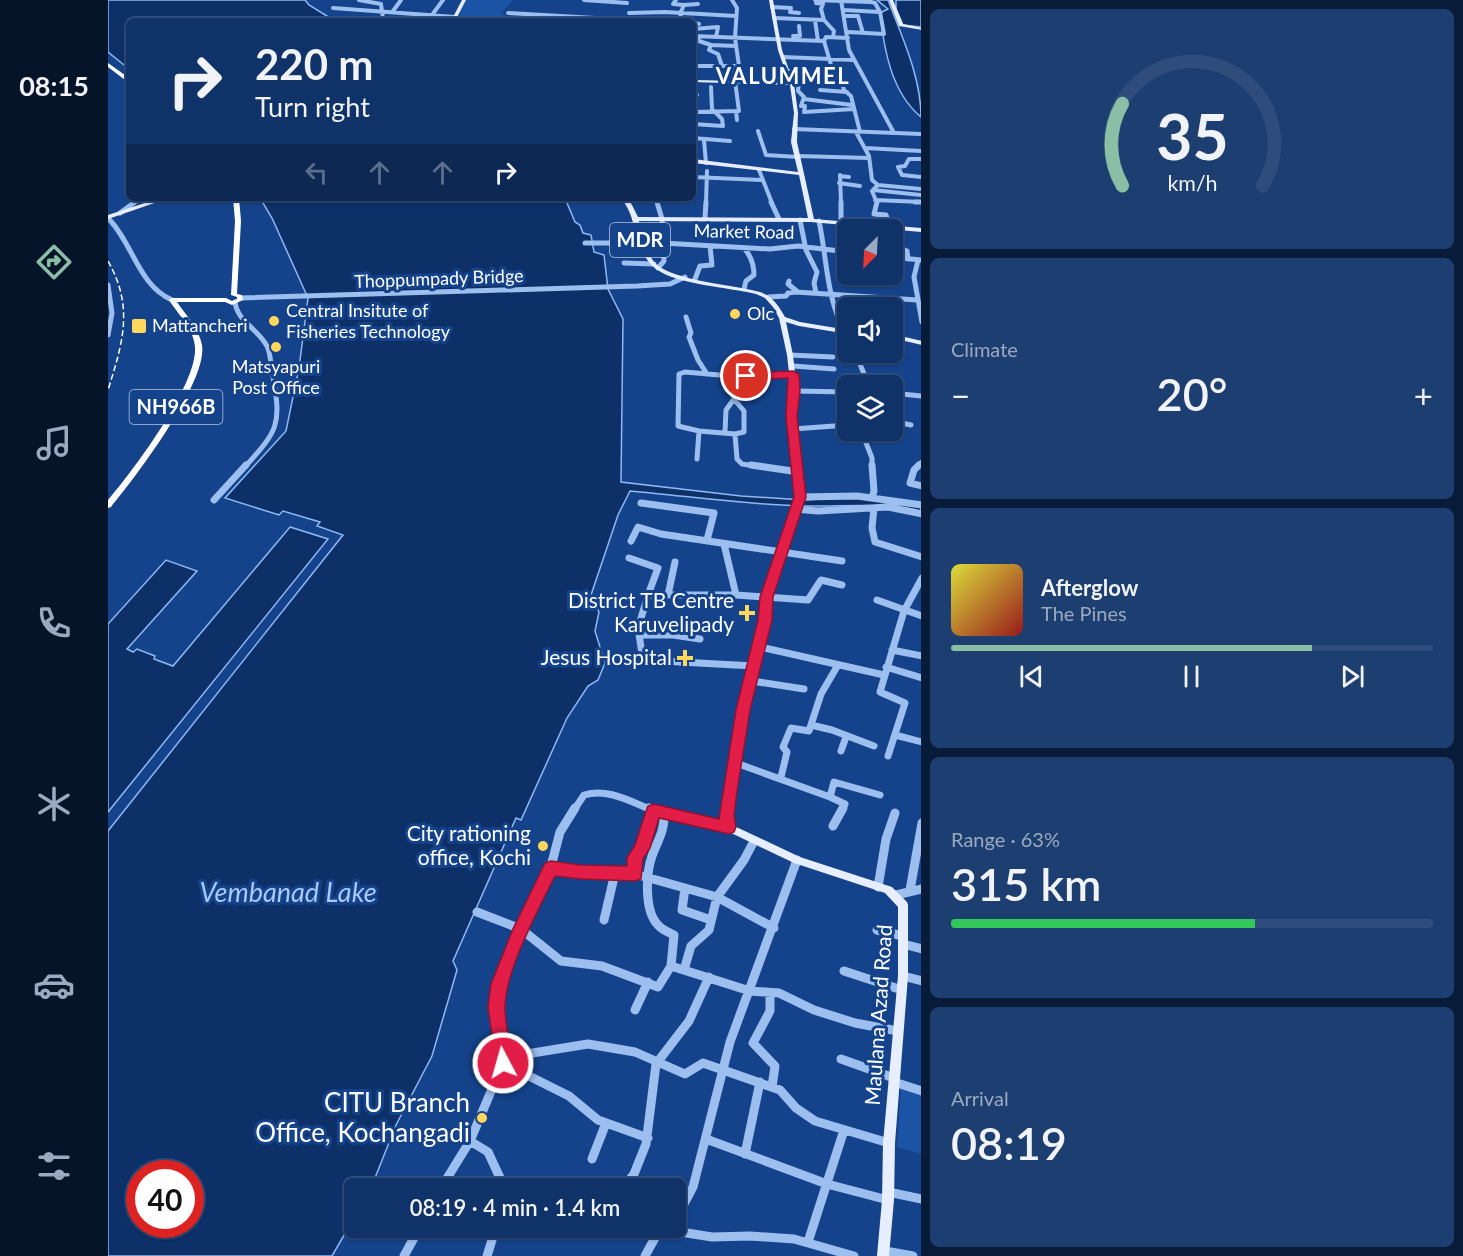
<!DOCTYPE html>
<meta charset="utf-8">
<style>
:root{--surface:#0f3268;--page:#1d3e71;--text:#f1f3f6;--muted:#9baac0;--line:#2f4d7c;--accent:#8abfa5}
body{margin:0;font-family:Lato,sans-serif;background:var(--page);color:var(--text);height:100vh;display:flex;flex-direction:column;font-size:22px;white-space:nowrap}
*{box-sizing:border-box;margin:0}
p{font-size:20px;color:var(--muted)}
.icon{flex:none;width:33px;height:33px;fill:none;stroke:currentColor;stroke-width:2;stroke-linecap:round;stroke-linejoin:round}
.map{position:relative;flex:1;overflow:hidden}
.side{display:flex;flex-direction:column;gap:9px;padding:9px;background:#081c39;width:542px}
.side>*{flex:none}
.hud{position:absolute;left:18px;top:18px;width:570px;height:183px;border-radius:9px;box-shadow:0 2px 4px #0004,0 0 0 2px var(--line);background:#0f3268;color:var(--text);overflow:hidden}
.needle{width:39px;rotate:204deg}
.buttons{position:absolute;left:729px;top:219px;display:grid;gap:12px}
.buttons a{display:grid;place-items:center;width:66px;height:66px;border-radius:9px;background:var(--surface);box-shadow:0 2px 4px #0004,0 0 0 2px var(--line);font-size:30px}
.speed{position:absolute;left:18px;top:1160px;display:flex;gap:12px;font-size:30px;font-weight:700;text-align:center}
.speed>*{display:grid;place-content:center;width:78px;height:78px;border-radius:50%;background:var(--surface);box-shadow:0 2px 4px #0004,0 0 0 2px var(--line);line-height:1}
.speed .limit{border:9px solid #d22;background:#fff;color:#111}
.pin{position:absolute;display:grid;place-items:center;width:51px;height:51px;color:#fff;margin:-26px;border:3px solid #fff;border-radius:50%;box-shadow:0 2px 6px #0007}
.me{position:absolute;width:66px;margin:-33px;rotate:354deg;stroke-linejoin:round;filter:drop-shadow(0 0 4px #0008)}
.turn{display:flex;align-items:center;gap:21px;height:126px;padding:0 30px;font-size:27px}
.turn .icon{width:78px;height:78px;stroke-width:2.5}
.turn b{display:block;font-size:42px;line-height:51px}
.lanes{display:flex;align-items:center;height:57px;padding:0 30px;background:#0003;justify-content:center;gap:30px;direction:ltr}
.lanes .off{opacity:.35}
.big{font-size:45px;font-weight:600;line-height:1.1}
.side .card{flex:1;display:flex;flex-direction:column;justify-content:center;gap:9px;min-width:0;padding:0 21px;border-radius:9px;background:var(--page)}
.side .dial{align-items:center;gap:0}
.dial svg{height:156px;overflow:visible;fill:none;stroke:var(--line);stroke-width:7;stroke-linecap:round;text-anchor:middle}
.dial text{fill:var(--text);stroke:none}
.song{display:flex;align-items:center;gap:18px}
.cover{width:72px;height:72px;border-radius:9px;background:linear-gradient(135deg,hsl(60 70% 55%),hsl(0 70% 35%))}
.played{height:6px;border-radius:3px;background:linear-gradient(90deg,var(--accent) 75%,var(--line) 75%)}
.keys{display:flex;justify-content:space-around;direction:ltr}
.heat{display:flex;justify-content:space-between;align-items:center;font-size:33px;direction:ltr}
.charge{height:9px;border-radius:4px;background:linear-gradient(90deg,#34c759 63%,var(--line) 0)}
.trip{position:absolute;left:236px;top:1178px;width:342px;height:60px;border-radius:9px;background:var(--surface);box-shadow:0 2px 4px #0004,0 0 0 2px var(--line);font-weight:600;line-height:60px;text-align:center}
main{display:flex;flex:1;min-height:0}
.dock{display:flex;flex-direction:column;width:108px;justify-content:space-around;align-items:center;background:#06142a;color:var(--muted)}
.dock .icon{width:42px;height:42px}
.dock .selected{color:var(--accent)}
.dock b{font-size:27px;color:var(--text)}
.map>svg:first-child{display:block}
.green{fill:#1c54a5}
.water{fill:#0d3068;stroke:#8fb9f3;stroke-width:1.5;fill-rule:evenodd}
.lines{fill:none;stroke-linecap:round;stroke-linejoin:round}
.minor-far3{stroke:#9dbff0;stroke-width:4}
.minor-far2{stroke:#9dbff0;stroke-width:5}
.minor-far1{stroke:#9dbff0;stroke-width:7}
.minor{stroke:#9dbff0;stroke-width:9}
.major{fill:#e6eeff;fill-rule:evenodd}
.highway{fill:#fff;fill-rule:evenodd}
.rail{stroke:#fff;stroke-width:1.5;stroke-dasharray:6 3;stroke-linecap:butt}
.route{fill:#e11d48;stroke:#92132f;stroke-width:1.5}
.poi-dot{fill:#ffd75c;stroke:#14438b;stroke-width:2}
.labels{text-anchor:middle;stroke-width:6;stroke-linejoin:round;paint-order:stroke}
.far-street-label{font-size:18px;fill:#fff;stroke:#14438b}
.far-poi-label{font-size:18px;fill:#fff;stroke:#14438b;text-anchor:start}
.shield{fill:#14438b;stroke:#b8c7dc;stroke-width:1.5}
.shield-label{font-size:20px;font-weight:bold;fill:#fff}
.poi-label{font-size:21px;fill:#fff;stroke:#14438b;text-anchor:end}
.street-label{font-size:21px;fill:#fff;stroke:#14438b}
.far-district-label{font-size:22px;font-weight:bold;letter-spacing:1.5px;fill:#fff;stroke:#14438b}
.near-poi-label{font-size:26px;fill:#fff;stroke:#14438b;text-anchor:end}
.near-water-label{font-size:27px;font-style:italic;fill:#a9c9f7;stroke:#14438b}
</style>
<main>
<nav class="dock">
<b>08:15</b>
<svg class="icon selected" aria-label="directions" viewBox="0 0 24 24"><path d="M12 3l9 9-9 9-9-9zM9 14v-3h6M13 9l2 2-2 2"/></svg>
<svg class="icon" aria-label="music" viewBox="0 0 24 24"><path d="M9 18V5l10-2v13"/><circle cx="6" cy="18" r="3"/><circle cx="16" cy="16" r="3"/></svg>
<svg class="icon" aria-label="phone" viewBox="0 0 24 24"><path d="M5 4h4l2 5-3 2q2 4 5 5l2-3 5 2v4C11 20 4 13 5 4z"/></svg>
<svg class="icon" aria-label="climate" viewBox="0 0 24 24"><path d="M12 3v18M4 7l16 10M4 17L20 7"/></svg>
<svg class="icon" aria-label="car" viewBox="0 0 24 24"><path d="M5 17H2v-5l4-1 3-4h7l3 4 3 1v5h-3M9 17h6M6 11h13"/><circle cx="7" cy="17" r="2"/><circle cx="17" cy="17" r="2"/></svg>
<svg class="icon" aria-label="filters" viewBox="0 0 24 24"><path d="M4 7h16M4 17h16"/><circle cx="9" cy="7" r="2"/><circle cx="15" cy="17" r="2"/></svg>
</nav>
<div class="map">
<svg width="814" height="1256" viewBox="0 0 814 1256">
<rect width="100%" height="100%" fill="#14438b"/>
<!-- green -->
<path class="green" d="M357 0H405L393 13 400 17 397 21H345Z
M793 1089 813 1095V1154L789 1147Z"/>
<!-- water -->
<path class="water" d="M0 0H197L201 5 227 21H21V69L0 52Z
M769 0H780C794 37 813 77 813 117 783 92 776 49 772 13L780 9Z
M788 0H813V27L795 25 788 9Z
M152 198H453L459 203 467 222 472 225 475 233 483 235 486 252 496 255 500 289 515 319 513 482 633 496 696 500 749 497 813 506V511C772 502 733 507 691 506 634 504 578 496 522 491L510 515 483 595 491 612 487 631 497 663 490 680 480 686 459 718 413 820 408 818 345 961 349 970 324 1056 288 1125 263 1188H246V1218L224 1256H0V831L235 535 209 526 212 522 175 511 171 515 117 498 178 431 191 368 200 298 164 218ZM32 1173H82V1224H32Z
M182 527 220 539 0 812V624L58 560 89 571 19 649 25 652 29 649 47 656 46 659 65 666Z"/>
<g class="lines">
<!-- minor-far3 -->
<path class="minor-far3" d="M251 0 273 4 275 19 252 21
M476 0 519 3
M568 0 565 4 576 5 572 14 575 21
M707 0 763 2 767 3 772 12 735 10
M733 0 741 50 786 133
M576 5 590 4
M664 7 683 8 682 12 691 13
M225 8 347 17
M285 11 293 0
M400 13 522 20
M521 13 557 12 628 16
M324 15 335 0
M736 16H750L755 33
M666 18 716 20 713 9 715 4 708 3
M707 20 710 41
M716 20 726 31 725 37
M585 23 591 24
M585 29 610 27 608 37
M740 32 776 34 772 12
M585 36 716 41 723 65 730 68 736 90 743 96 752 132
M685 36H692L691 26
M590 37 591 41 603 45 601 50 610 54 614 66
M716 41 718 37 740 38
M603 45 628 46
M675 57 746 60
M585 66H625
M680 71 692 72 690 91 696 97 693 106
M712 90 739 92
M585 94 589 95
M696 99 744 105
M695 106H697L696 112 746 109
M628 111 629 120
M585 112 631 111 625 66H631L627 38 629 8 624 0
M585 124 615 126 614 119 604 109 603 87
M686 129 814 134
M650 131 658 155 690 157
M748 132 761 156 764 180 770 185 764 191 769 203
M585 138 622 141
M596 140 598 163
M757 148 814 151
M690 156 761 158
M814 159H801L797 166 790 167 794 175 814 177
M651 170 664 203
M732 175 733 203
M732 176 741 177
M585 177 654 180
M731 183 752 186
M770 185 814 189
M765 190 814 195
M548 198 549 203
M767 200 814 202
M25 203 32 198
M598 203 599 171"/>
<!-- minor-far2 -->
<path class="minor-far2" d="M549 202 554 219 556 261 550 268
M663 202 671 219
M733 202V223
M769 202 766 214 778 215 783 230
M807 202H814
M12 213 27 202
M0 218C25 243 30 285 64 300
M597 218 598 202
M692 220 698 250 709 272 706 283 708 293
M711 221C719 258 718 298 737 332
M784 234 788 251 784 253
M477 243H554L662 249 690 246 740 252
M787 246 799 251 800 259
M636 248C643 256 646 264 646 275L638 281 636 289
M784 257 814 260
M810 260 806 277 814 322
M516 263 546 264
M587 279 592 266 604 265 602 246
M681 281 680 284 690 292
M0 285 4 313 0 335
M660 297 678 296 680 293 688 292 809 300
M133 298 529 286 562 284 577 277
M127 302C129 321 150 329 159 346 163 354 163 368 165 377 174 426 169 431 137 467
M578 317 583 333 581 337 590 360 599 374
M747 352 761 386
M682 355 725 357
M685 366 726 369
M686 391 740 392
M784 393 814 396
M626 399 636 411V432L627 434
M784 421 803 425
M685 429 740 425
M753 430 764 458V467
M617 432 618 410 626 399 623 376
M589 459 591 431
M654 467 634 464 629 459 627 434 591 431 570 426 571 374 577 372 623 376 685 374
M809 467 814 462"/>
<!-- minor-far1 -->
<path class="minor-far1" d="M643 465 691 472
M764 465 766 491 764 498
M811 465 806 470 802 483 814 486
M692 497 749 496 814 505
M106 500 138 465
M533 503 606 513 599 540
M766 508 764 528 767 542 814 557
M687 509 710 511 780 507 814 514
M523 541 530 527 553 534 734 561
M616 544 628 595
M521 558 550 568 540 595
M560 595 567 562
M769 600 814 616
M531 635H565L592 639
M652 647 776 675
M784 650 814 656
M646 666 535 660 530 628 540 595H628L700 600 713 580 734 585
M778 667 814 678
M644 681 696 689
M703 725 724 730 766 746
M787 735 814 742
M733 751 738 737
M780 756 797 703 772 692 796 611 814 578
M628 763 722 797 726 782 772 795
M673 777 679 752 675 747 683 728 701 731 713 694 730 665
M722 797 737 804 734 810
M466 810 476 795C500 788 521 801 544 810"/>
<!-- minor -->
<path class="minor" d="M540 808 620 827
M556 815C557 830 549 842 544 856 538 873 536 911 550 925 554 930 560 932 566 935L563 966 642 991 671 993 706 1010 747 1023 790 1031
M725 826 735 808
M443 868 473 872 527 874 609 897 666 928
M527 874V858L534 848 546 811
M770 887 778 839 787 813
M577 888 574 910 603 920
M802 890 814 823
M788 895 814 889
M369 912 413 929 453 961 494 966 550 987 563 966
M496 920 507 873
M769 930 795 936
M795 944 814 949
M576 970 583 946 601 930 609 897 636 860 646 841
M736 971 794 990
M795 976 814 981
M662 993V1011L645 1043 667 1066 664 1087
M527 1010 540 982
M394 1058 480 1044 527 1052 577 1074 595 1063 672 1090 688 1108 707 1121 781 1143
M733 1059 786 1078
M395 1063 461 1096 490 1120 540 1138
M786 1082 814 1091
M598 1139 719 1184 780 1200
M362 1141 380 1152 393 1180 394 1188
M637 1154 652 1082
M484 1159 498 1123
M333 1188 362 1141 395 1063 388 1007 392 984 413 929 441 874 452 832 467 808
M515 1188 526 1174 538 1144 548 1064 581 1021 601 977
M780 1192 814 1199
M567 1221 585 1187 622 1042 689 860
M558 1227 560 1230 604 1237 642 1236 686 1239 746 1256
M700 1242 736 1130
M777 1251 805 1256
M296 1256 312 1227
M379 1256 388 1227
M537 1256 548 1236 562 1227"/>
<!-- major -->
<path class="major" d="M354 0H358L347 21H343Z
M661 0H665L674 50 686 84 690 113 689 142 706 219 814 228V232L703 222 531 221C534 236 537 252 548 264 566 281 627 285 652 292 665 297 670 305 677 317L692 322 740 330V334L691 326 678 322 685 355 689 391 686 416 696 497 662 597 661 620 639 710 623 816 624 825 692 857 784 887 799 902 800 905V976L787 1143 786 1200 781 1256H769L774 1200 775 1143 790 976V907L777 893 686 863 617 830 613 816 631 710 653 620 654 597 688 497 680 416 683 391 679 355 671 318 665 307 657 298 648 294C620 287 570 285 548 269 541 264 537 257 534 250 524 231 528 217 513 198H519L524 205 530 217 700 218 691 175 585 163V159L690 172 683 142 686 113 682 85 585 82V80L681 82 670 50Z
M781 0H785L795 24 814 28V30L791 26Z
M52 198H61L0 219V215Z
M784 334 814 341V345L784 338Z"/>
<!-- highway -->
<path class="highway" d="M0 63 21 78V83L0 67Z
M125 198H131L133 221 129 294 134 295 135 300 124 305 117 302H69C78 315 91 329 94 345 100 382 27 478 3 507L0 508V500C25 471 89 385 87 348 87 331 70 314 61 300L64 298H118L124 301 129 299V297L123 295 127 221Z"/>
<!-- rail -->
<path class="rail" d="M0 261C26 307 15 342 0 390"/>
</g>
<!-- route -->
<path class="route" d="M685 371 691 374 692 391 689 416 698 497 665 597 664 620 642 710 629 791 626 816 628 827 626 832 621 834 551 818 542 848 535 859 533 879 527 881 473 879 447 876C430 911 398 968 397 1007 397 1025 402 1045 405 1063L402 1069 395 1072 389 1069 380 1007 383 984 405 929 437 863 443 861 473 865 519 866V858L527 845 538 811 540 806 546 804 611 819 628 710 650 620 652 597 686 497 678 416 680 378 638 380 633 376 638 373Z"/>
<!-- markers -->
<g class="poi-dot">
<circle cx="627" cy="314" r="6"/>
<circle cx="166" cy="321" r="6"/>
<rect x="23" y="318" width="16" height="16" rx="3"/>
<circle cx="168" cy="347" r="6"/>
<path d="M636 604h6v6h6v6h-6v6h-6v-6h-6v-6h6z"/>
<path d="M574 649h6v6h6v6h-6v6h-6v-6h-6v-6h6z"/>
<circle cx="435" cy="846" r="6"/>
<circle cx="374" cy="1118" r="6"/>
</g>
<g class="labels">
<!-- far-street labels -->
<g class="far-street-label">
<text transform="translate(636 232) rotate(1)" y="6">Market Road</text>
<text transform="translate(331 279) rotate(-2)" y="6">Thoppumpady Bridge</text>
</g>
<!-- far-poi labels -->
<g class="far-poi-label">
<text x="178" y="317">Central Insitute of<tspan x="178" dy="21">Fisheries Technology</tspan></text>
<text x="639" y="320">Olc</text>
<text x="44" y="332">Mattancheri</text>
<text x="168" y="373" text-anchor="middle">Matsyapuri<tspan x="168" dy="21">Post Office</tspan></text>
</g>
<!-- shield labels -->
<g class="shield">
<rect x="502" y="223" width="60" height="34" rx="4.5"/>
<rect x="21.5" y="390" width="93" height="34" rx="4.5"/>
</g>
<g class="shield-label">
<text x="532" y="247">MDR</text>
<text x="68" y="414">NH966B</text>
</g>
<!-- poi labels -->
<g class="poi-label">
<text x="626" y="608">District TB Centre<tspan x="626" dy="24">Karuvelipady</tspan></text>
<text x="564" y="665">Jesus Hospital</text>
<text x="423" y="841">City rationing<tspan x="423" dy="24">office, Kochi</tspan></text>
</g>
<!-- street labels -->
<g class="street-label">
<text transform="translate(771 1015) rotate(-86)" y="7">Maulana Azad Road</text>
</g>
<!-- far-district labels -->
<g class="far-district-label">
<text x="675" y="84">VALUMMEL</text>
</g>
<!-- near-poi labels -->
<g class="near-poi-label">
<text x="362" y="1112">CITU Branch<tspan x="362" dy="30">Office, Kochangadi</tspan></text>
</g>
<!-- near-water labels -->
<g class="near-water-label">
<text x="180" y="902">Vembanad Lake</text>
</g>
</g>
</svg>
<div class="buttons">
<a><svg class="needle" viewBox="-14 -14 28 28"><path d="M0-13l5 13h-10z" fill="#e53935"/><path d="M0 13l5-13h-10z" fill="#9baac0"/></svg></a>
<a><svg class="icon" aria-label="sound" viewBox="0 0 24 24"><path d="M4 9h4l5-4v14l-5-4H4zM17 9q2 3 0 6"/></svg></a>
<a><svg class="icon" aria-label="layers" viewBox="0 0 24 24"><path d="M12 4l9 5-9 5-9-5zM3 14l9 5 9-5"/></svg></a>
</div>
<div class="speed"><div class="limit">40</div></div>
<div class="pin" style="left:638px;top:376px;background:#d93025"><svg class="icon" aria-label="arrive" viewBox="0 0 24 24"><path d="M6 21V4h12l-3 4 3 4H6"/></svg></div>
<svg class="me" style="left:395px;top:1063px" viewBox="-20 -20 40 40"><circle r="17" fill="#e11d48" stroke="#fff" stroke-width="3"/><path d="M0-11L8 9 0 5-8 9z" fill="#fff"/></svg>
<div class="trip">08:19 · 4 min · 1.4 km</div>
<div class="hud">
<div class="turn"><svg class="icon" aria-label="right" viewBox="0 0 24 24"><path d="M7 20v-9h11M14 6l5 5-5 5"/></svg><div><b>220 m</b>Turn right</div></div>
<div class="lanes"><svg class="icon off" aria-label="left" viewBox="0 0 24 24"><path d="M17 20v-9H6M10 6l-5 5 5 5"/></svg><svg class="icon off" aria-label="ahead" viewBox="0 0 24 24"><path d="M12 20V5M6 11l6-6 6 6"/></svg><svg class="icon off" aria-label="ahead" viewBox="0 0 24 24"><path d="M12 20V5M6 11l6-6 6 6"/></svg><svg class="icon" aria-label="right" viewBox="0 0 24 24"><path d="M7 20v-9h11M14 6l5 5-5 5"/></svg></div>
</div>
</div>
<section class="side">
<div class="card dial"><svg viewBox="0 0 100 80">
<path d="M14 69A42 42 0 1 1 86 69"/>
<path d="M14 69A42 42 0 0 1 14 27" stroke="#8abfa5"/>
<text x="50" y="56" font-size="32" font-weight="700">35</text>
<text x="50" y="72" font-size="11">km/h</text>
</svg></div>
<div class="card"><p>Climate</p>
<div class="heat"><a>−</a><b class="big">20°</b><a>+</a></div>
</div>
<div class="card">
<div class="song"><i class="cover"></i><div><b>Afterglow</b><p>The Pines</p></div></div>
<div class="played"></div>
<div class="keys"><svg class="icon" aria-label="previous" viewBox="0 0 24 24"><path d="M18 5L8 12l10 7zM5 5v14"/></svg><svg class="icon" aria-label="pause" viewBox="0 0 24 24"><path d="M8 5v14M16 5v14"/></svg><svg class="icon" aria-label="next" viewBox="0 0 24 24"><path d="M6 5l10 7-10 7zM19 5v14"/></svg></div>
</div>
<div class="card"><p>Range · 63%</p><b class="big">315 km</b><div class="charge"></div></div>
<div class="card"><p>Arrival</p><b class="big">08:19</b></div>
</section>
</main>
